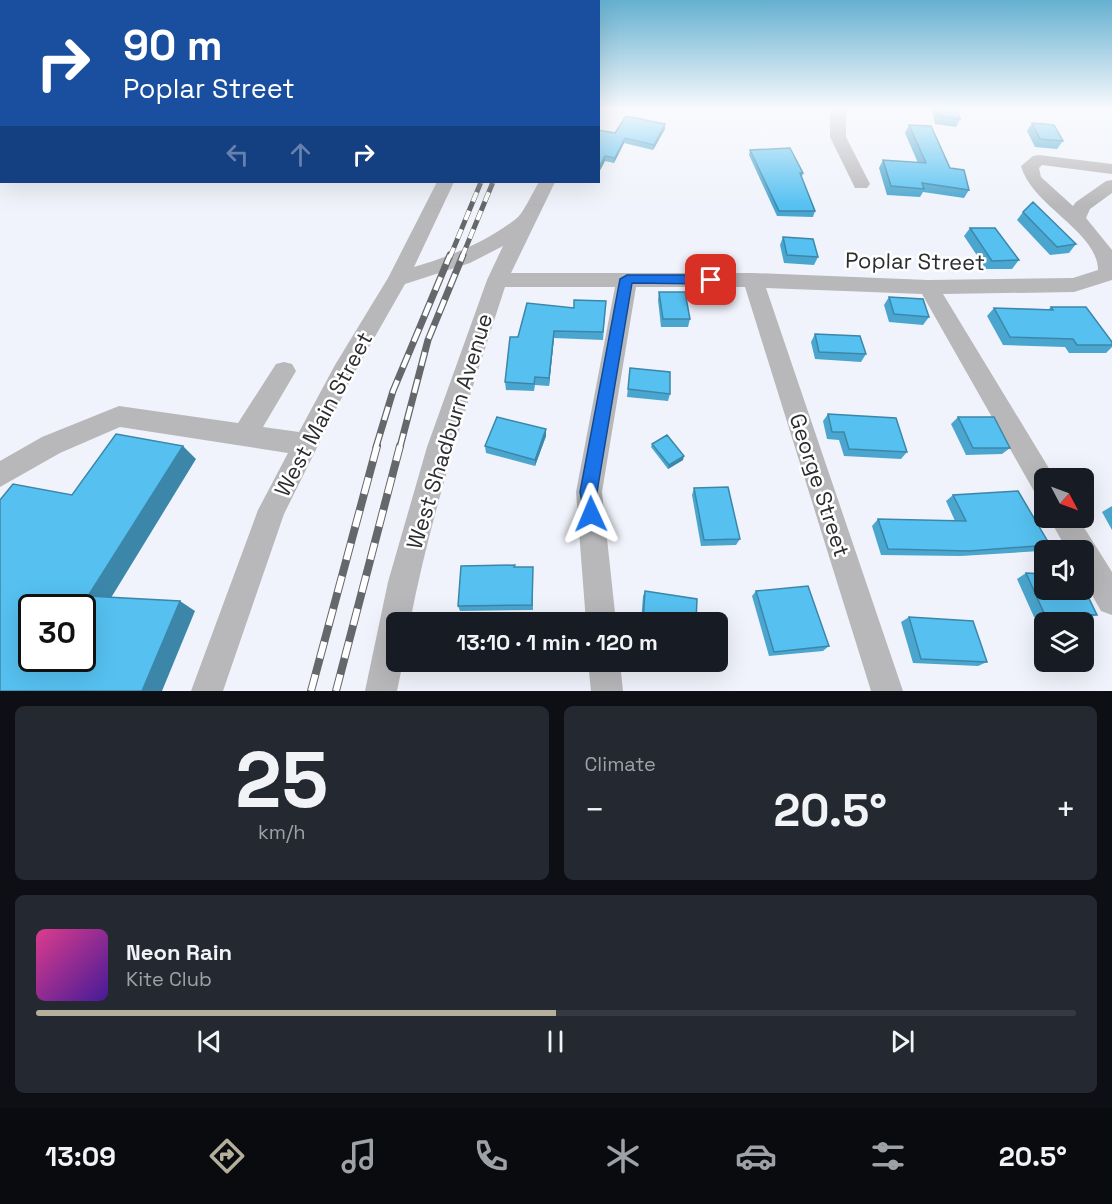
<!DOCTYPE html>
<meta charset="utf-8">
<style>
:root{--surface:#171b24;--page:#242831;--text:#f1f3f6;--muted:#9ea1a6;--line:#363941;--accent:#b3af9a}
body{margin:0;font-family:"Space Grotesk",sans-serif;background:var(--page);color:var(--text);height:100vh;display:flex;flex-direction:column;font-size:22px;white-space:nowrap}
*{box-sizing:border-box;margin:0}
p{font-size:20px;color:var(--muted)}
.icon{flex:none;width:33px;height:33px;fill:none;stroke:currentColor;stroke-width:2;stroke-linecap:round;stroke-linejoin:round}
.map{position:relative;height:691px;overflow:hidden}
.details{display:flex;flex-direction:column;gap:15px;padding:15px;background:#0d0f14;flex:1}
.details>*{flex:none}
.banner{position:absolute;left:0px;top:0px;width:600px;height:183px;box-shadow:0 6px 24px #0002;background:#1a4fa0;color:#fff;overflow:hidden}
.needle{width:39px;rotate:131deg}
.tools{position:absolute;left:1034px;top:468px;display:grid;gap:12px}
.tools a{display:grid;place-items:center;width:60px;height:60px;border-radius:9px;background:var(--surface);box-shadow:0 6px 24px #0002;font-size:30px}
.speed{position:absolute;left:18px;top:594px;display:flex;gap:12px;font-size:30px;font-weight:700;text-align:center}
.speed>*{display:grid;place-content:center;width:78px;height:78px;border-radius:50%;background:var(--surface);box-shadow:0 6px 24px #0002;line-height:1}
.speed .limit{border:3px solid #111;border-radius:9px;background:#fff;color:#111}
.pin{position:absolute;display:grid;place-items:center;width:51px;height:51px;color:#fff;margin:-26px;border-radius:12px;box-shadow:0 3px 9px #0006}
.me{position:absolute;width:66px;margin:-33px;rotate:359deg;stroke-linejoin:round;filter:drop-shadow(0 0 4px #0008)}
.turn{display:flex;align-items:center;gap:21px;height:126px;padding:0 24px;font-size:27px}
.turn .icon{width:78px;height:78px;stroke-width:2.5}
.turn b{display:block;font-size:42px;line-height:51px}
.lanes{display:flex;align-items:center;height:57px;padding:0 24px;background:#0003;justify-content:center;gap:30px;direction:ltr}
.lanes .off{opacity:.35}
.big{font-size:45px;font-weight:700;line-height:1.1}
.details .widget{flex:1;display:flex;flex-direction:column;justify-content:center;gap:9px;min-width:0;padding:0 21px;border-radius:9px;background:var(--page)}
.details .dial{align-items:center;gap:0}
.dial b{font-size:78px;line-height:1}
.song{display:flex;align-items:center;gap:18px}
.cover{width:72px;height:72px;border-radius:9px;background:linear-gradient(135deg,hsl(330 70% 55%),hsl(260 70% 35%))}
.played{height:6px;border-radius:3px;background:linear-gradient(90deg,var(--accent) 50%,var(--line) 50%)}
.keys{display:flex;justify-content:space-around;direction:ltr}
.heat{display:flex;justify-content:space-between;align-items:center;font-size:33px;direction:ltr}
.details .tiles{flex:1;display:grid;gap:15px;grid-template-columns:1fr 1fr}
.widget:last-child{grid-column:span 2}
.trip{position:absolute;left:386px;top:612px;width:342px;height:60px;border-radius:9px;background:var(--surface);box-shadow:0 6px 24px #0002;font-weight:700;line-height:60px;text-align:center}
.dock{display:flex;height:96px;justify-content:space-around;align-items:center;background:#090b0e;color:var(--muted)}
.dock .icon{width:42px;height:42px}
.dock .selected{color:var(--accent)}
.dock b{font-size:27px;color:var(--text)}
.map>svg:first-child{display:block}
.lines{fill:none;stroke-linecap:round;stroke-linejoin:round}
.minor{fill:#b8b7ba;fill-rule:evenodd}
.rail-far2-casing{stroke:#65676b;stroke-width:5}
.rail-far1-casing{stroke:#65676b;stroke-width:7}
.rail-casing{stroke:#65676b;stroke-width:8}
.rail-far2{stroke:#fff;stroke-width:4;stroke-dasharray:10;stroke-linecap:butt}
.rail-far1{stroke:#fff;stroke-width:4.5;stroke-dasharray:14;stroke-linecap:butt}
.rail{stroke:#fff;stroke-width:6;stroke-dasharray:17;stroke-linecap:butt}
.wall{fill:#4aa6cf}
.shaded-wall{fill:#3c87a9}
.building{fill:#56c1f1;stroke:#3c87a9;stroke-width:1.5;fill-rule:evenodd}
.route{fill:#1a73e8;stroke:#114b97;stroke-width:1.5}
.labels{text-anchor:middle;stroke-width:5;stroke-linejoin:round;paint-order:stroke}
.street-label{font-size:22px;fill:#2b2d2f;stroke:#fff}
</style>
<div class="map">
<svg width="1112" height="691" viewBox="0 0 1112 691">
<rect width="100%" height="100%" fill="#f0f3fb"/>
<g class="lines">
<!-- minor -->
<path class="minor" d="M830 108H846V137L870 184 867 188H855L830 137Z
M1039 155 1112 164V174L1042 165 1039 168 1041 177 1073 206 1076 202 1106 181 1112 180V193L1090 209 1086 218 1112 250V280L1074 292 943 294 1053 475 1055 478H1044V496L1035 493 922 294 766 288 903 691H871L745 287H636L602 492 616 622H586L576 492 615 287H505C469 398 432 508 410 622H396V662H403L397 691H365L388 582 427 447 487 280 503 246 470 263 405 284 352 377 284 514 223 691H191L258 510 288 453 120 427 60 453 0 487V461L42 437 119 406 238 423 276 364 284 362 292 364 296 371 263 427 299 432 335 365 388 278 437 182H454L414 267C451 256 487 242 517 218 524 212 534 190 539 182H555L511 273H753L928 280 1073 278 1098 270C1098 232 1031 205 1021 166L1033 156Z
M1049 518H1078L1112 572V615L1101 611 1083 579V550H1067Z
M588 662H620L623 691H591Z"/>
<!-- rail-far2 casing -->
<g class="rail-far2-casing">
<path id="rail-far2" d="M450 257 481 182
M462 257 493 182"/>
</g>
<!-- rail-far1 casing -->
<g class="rail-far1-casing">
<path id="rail-far1" d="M376 447 393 391 450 255
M400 447 428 340 463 255"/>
</g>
<!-- rail casing -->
<g class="rail-casing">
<path id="rail" d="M311 691 377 446
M336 691 400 446"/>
</g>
<!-- rail-far2 -->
<use href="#rail-far2" class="rail-far2"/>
<!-- rail-far1 -->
<use href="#rail-far1" class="rail-far1"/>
<!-- rail -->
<use href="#rail" class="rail"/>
</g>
<!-- wall -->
<path class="wall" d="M932 108H957L960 119 956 127 935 124Z
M1032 123 1063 141 1057 149 1035 147 1027 131Z
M909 125 950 168 969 190 964 198 923 192 920 197 887 195 879 168 883 160 918 163 905 133Z
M665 129 653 150 624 143 614 163 605 161 598 174V130L615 133Z
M750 150 803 173 802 177 815 211 813 217 777 216 749 155Z
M1023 212 1076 244 1069 253 1050 255 1017 220Z
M970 228 1019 260 1012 269H986L964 236Z
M783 237 818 257 814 265 784 263 780 245Z
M659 292 690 319 688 327H661L658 300Z
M889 297 929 317 923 325 889 322 884 305Z
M606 301 603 340 554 338 549 386 535 385 534 391 506 390 505 382 518 337 574 308Z
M1051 307 1112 342V347L1106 353H1069L1065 347 1003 345 987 316 994 308 1049 309Z
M815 334 866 354 861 362 815 359 811 342Z
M630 368 670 394 668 401 627 397Z
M828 414 907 452 901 459 844 456 839 440 827 439 823 421Z
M958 417 1010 448 1002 454 966 455 951 424Z
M546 429V436L535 466 486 453 485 446Z
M652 444 683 460 668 469 651 447Z
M694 488 740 539 736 545 701 546 692 495Z
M953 495 1050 545 1040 551 961 556 881 555 872 526 878 519 955 521 946 501Z
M1112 506V530L1102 512Z
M515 565V567H533V610L460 611 458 606Z
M1026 573 1097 615 1086 619 1034 617 1017 579Z
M645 591 696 622H641L643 596Z
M756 591 829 646 823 651 769 656 752 596Z
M909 617 987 662 978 666 913 663 901 622Z"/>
<!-- shaded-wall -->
<path class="shaded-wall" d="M665 124V129L653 150 654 145Z
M625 138 624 143 614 163 615 158Z
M605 156V161L598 174V169Z
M554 331V338L549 386V378Z
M546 429V436L535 466V460Z
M183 446 196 459 106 606 88 596Z
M684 456 683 460 668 469 669 465Z
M180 601 195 611 162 691H142Z"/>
<!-- building -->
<path class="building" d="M937 108H957L960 119 939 116Z
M626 116 665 124 654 145 625 138 615 158 605 156 598 169V130L615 133Z
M1032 123 1054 125 1063 141 1040 139Z
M909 125 931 126 950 168 964 170 969 190 922 183 924 189 891 186 883 160 926 163Z
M790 148 803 173H800L815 211H779L750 150Z
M1033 202 1076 244 1057 247 1023 212Z
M970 228H995L1019 260 992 261Z
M783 237 813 239 818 257 787 255Z
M659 292H685L690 319H663Z
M889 297 923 299 929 317 894 314Z
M574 300 606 301 603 332 554 331 549 378 535 377 534 384 505 382 510 337H518L527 303 574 308Z
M1051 307H1086L1112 342V345H1077L1073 339 1010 337 994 308 1053 310Z
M815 334 860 336 866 354 819 352Z
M630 368 670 372V394L628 389Z
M828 414 896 418 907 452 849 449 844 432H832Z
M497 417 546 429 535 460 485 446Z
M958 417H994L1010 448H973Z
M116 434 183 446 88 596 180 601 142 691H0V500L13 484 72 495ZM32 608H82V658H32Z
M667 435 684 456 669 465 652 444Z
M728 487 740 539 704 540 694 488Z
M1018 491 1050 545 969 551 888 549 878 519 966 521 953 495Z
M515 565 514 567H533L532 605 458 606 461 566Z
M1026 573 1044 574V590H1083V586L1097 615 1044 613Z
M808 586 829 646 774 652 756 591Z
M645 591 697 599 696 622H643Z
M909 617 973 621 987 662 921 659Z"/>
<!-- sky -->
<linearGradient id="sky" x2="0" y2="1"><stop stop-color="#65b0d0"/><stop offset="0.53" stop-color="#f8fafd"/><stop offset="1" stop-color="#f8fafd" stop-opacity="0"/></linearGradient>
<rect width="1112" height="205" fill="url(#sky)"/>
<!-- route -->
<path class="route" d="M627 275H711L717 280 711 284 632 283 597 492 599 514 597 519 591 522 585 519 580 492 620 279Z"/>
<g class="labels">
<!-- street labels -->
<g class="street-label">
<text transform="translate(915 261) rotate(1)" y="8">Poplar Street</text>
<text transform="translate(323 414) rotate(-62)" y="8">West Main Street</text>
<text transform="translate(449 431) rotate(-73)" y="8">West Shadburn Avenue</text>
<text transform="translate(820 485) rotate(72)" y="8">George Street</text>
</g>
</g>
</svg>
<div class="tools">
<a><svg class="needle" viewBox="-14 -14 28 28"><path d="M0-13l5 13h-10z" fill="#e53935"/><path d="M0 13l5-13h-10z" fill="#9ea1a6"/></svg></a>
<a><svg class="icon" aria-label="sound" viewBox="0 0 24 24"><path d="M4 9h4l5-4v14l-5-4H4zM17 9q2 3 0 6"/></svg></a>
<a><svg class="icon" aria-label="layers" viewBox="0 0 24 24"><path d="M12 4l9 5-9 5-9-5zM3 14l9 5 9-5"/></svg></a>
</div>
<div class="speed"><div class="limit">30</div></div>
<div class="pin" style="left:711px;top:280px;background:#d93025"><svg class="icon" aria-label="arrive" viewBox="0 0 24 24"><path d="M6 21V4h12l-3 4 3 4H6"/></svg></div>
<svg class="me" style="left:591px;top:514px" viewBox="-20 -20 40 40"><path d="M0-17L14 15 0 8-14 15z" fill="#1a73e8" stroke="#fff" stroke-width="4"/></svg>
<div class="trip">13:10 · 1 min · 120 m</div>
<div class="banner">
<div class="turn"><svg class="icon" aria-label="right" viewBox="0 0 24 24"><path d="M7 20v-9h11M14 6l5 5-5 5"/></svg><div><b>90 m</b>Poplar Street</div></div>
<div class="lanes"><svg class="icon off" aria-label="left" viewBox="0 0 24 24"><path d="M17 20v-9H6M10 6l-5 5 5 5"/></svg><svg class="icon off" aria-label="ahead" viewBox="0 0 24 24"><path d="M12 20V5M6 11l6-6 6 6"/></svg><svg class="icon" aria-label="right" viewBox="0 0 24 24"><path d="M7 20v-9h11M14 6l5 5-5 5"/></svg></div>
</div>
</div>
<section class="details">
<div class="tiles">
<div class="widget dial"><b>25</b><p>km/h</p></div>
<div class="widget"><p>Climate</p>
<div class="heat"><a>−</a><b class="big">20.5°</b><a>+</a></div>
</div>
<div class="widget">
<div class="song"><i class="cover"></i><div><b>Neon Rain</b><p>Kite Club</p></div></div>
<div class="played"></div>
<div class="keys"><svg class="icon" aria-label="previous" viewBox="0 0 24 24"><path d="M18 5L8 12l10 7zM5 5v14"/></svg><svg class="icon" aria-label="pause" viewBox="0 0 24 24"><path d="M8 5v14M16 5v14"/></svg><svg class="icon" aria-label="next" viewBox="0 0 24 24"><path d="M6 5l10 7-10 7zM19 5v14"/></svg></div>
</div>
</div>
</section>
<nav class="dock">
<b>13:09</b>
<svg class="icon selected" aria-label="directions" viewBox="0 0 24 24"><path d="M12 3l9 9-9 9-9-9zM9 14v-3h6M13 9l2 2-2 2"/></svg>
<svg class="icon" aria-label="music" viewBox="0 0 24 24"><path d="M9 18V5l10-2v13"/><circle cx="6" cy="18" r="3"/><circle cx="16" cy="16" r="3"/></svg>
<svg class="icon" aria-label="phone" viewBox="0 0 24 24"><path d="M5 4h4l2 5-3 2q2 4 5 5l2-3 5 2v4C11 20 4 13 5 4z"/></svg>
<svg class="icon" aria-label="climate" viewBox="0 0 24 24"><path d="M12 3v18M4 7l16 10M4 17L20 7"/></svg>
<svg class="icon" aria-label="car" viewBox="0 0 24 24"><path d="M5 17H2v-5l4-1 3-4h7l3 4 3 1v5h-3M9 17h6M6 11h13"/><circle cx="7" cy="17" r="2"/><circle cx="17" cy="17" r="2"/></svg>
<svg class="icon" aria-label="filters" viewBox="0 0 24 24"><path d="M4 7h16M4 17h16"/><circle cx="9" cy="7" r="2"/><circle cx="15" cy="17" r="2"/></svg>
<b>20.5°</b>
</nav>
